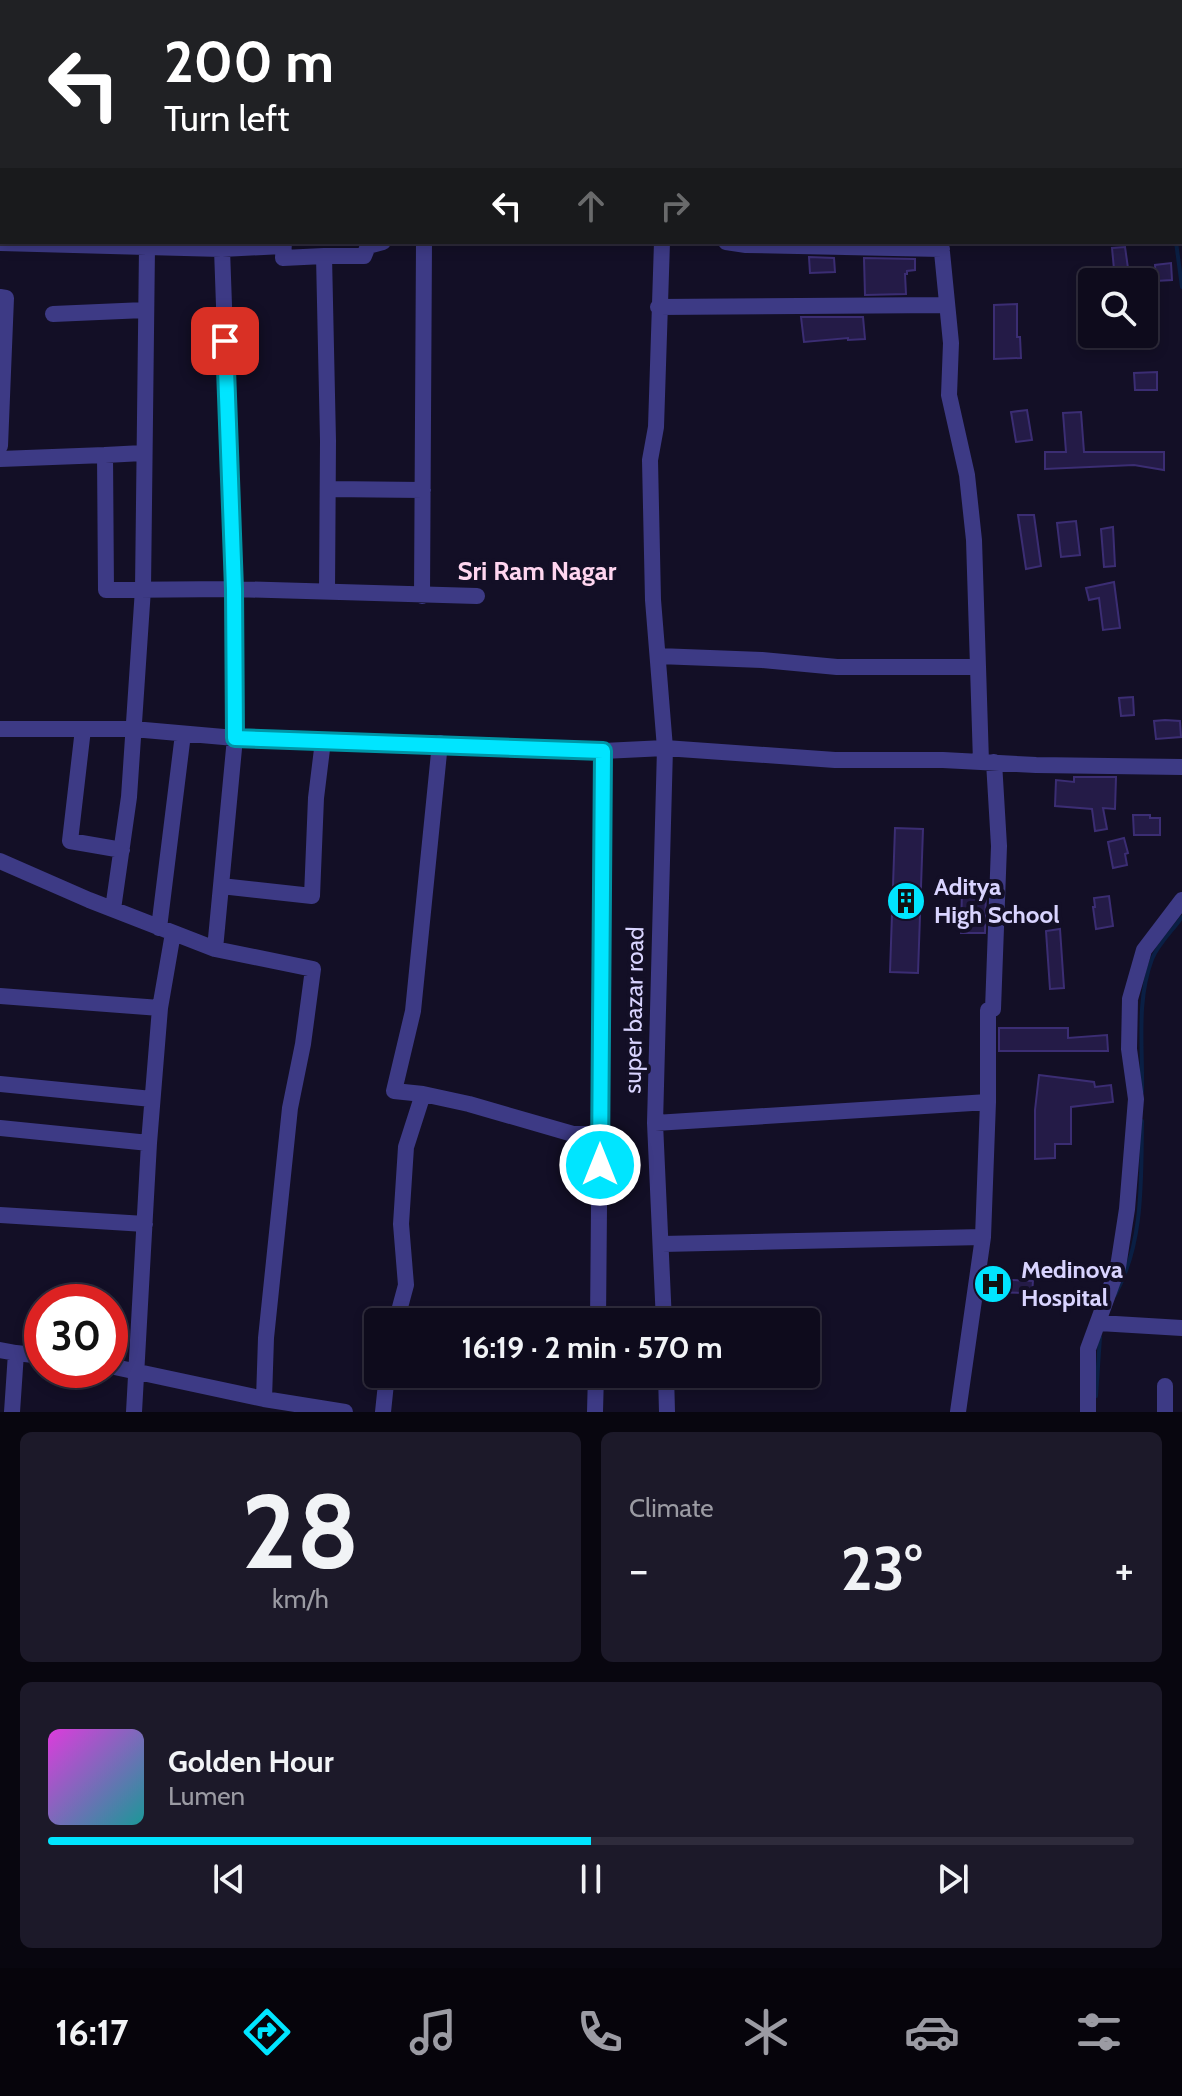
<!DOCTYPE html>
<meta charset="utf-8">
<style>
:root{--surface:#0e0b1c;--page:#1c1929;--text:#f1f3f6;--muted:#9b9ba3;--line:#2e2b3b;--accent:#00e5ff}
body{margin:0;font-family:Cabin,sans-serif;background:var(--page);color:var(--text);height:100vh;display:flex;flex-direction:column;font-size:30px;white-space:nowrap}
*{box-sizing:border-box;margin:0}
p{font-size:26px;color:var(--muted)}
.icon{flex:none;width:44px;height:44px;fill:none;stroke:currentColor;stroke-width:2;stroke-linecap:round;stroke-linejoin:round}
.map{position:relative;height:1412px;overflow:hidden}
.details{display:flex;flex-direction:column;gap:20px;padding:20px;background:#08060f;flex:1}
.details>*{flex:none}
.banner{position:absolute;left:0px;top:0px;width:1182px;height:244px;box-shadow:0 4px 12px #0003,0 0 0 2px var(--line);background:#202124;color:#fff;overflow:hidden}
.tools{position:absolute;left:1078px;top:268px;display:grid;gap:16px}
.tools a{display:grid;place-items:center;width:80px;height:80px;border-radius:8px;background:var(--surface);box-shadow:0 4px 12px #0003,0 0 0 2px var(--line);font-size:40px}
.speed{position:absolute;left:24px;top:1284px;display:flex;gap:16px;font-size:40px;font-weight:700;text-align:center}
.speed>*{display:grid;place-content:center;width:104px;height:104px;border-radius:50%;background:var(--surface);box-shadow:0 4px 12px #0003,0 0 0 2px var(--line);line-height:1}
.speed .limit{border:12px solid #d22;background:#fff;color:#111}
.pin{position:absolute;display:grid;place-items:center;width:68px;height:68px;color:#fff;margin:-34px;border-radius:16px;box-shadow:0 4px 12px #0006}
.me{position:absolute;width:88px;margin:-44px;rotate:0deg;stroke-linejoin:round;filter:drop-shadow(0 0 6px #0008)}
.turn{display:flex;align-items:center;gap:28px;height:168px;padding:0 32px;font-size:36px}
.turn .icon{width:104px;height:104px;stroke-width:2.5}
.turn b{display:block;font-size:56px;line-height:68px}
.lanes{display:flex;align-items:center;height:76px;padding:0 32px;background:#0003;justify-content:center;gap:40px;direction:ltr}
.lanes .off{opacity:.35}
.big{font-size:60px;font-weight:700;line-height:1.1}
.details .card{flex:1;display:flex;flex-direction:column;justify-content:center;gap:12px;min-width:0;padding:0 28px;border-radius:12px;background:var(--page)}
.details .dial{align-items:center;gap:0}
.dial b{font-size:104px;line-height:1}
.song{display:flex;align-items:center;gap:24px}
.cover{width:96px;height:96px;border-radius:12px;background:linear-gradient(135deg,hsl(300 70% 55%),hsl(180 70% 35%))}
.played{height:8px;border-radius:4px;background:linear-gradient(90deg,var(--accent) 50%,var(--line) 50%)}
.keys{display:flex;justify-content:space-around;direction:ltr}
.heat{display:flex;justify-content:space-between;align-items:center;font-size:44px;direction:ltr}
.details .tiles{flex:1;display:grid;gap:20px;grid-template-columns:1fr 1fr}
.card:last-child{grid-column:span 2}
.trip{position:absolute;left:364px;top:1308px;width:456px;height:80px;border-radius:8px;background:var(--surface);box-shadow:0 4px 12px #0003,0 0 0 2px var(--line);font-weight:700;line-height:80px;text-align:center}
.tabs{display:flex;height:128px;justify-content:space-around;align-items:center;background:#06040b;color:var(--muted)}
.tabs .icon{width:56px;height:56px}
.tabs .active{color:var(--accent)}
.tabs b{font-size:36px;color:var(--text)}
.map>svg:first-child{display:block}
.lines{fill:none;stroke-linecap:round;stroke-linejoin:round}
.stream{stroke:#0a1f44;stroke-width:4}
.building{fill:#241b47;stroke:#3b2d73;stroke-width:2}
.minor{stroke:#3d3a85;stroke-width:16}
.route-casing{stroke:#0095a6;stroke-width:20}
.route{stroke:#00e5ff;stroke-width:14}
.labels{text-anchor:middle;stroke-width:8;stroke-linejoin:round;paint-order:stroke}
.poi-label{font-size:24px;font-weight:bold;fill:#d9d4ff;stroke:#130f26;text-anchor:start}
.street-label{font-size:24px;fill:#d9d4ff;stroke:#130f26}
.neighbourhood-label{font-size:26px;font-weight:bold;fill:#ffd6f0;stroke:#130f26}
</style>
<div class="map">
<svg width="1182" height="1412" viewBox="0 0 1182 1412">
<rect width="100%" height="100%" fill="#130f26"/>
<g class="lines">
<!-- stream -->
<path class="stream" d="M967 0V2
M1176 242 1182 287
M1142 1092C1143 1048 1136 1001 1152 959 1158 944 1173 930 1182 917
M1115 1295C1144 1243 1141 1179 1142 1121
M1096 1396 1100 1337"/>
</g>
<!-- building -->
<path class="building" d="M1125 247 1128 268 1114 269 1112 248Z
M809 257 834 258 835 272 810 273Z
M864 258 915 259V270L907 271V274H905L906 294 865 295Z
M1171 263 1172 280 1156 281 1155 265Z
M1155 289 1157 307 1144 309V290Z
M1017 304V337H1020L1021 358 994 359V305Z
M801 317H863L865 339 848 340V338L804 342Z
M1157 372V390H1135L1134 373Z
M1027 410 1032 440 1016 442 1011 412Z
M1081 412 1084 452H1164V470L1134 465 1045 469V452H1066L1063 413Z
M1018 515H1034L1041 566 1026 569Z
M1076 521 1080 555 1061 557 1057 523Z
M1113 527 1115 566 1104 567 1101 529Z
M1114 582 1120 628 1103 630 1099 598 1089 600 1086 588Z
M1133 697 1134 715 1121 716 1119 698Z
M1165 720 1180 721 1181 737 1156 739 1154 721Z
M1074 777H1116L1115 809 1103 808 1107 829 1095 831 1092 809 1055 806 1056 780 1074 782Z
M1133 815H1150V818H1160V835H1134Z
M895 828 923 829 918 973 890 972Z
M1124 838 1128 853 1125 854 1127 865 1113 868 1108 842Z
M962 888H986L985 933H961Z
M1109 896 1113 926 1096 929 1093 907H1095L1094 898Z
M1060 929 1064 988 1050 989 1046 931Z
M999 1028H1068V1038L1107 1035 1108 1051H999Z
M1039 1075 1094 1082 1095 1087 1111 1085 1113 1102 1071 1107V1144H1055V1158L1035 1159V1110Z
M988 1279 1033 1281 1032 1293 986 1292Z"/>
<g class="lines">
<!-- minor -->
<path class="minor" d="M450 0V2
M215 2V0
M0 168H2
M284 242 283 258 324 256 328 441 327 592
M662 242 656 427 650 460 653 600 665 748 655 1123 664 1322
M726 242 746 245 942 249
M941 242 951 343 949 395 967 475 974 540 981 762
M0 243 147 247 143 589 129 797 113 909
M147 247 222 249 234 589 235 738 215 949
M222 249 283 246
M324 256H364L368 246 383 242
M0 297 6 298 0 446
M658 307 947 305
M53 314 145 310
M105 455 143 453
M0 459 105 455 106 590 234 589 477 596
M328 489 423 490
M422 596 424 242
M658 656 762 660 837 667H978
M0 729H133L235 738 603 751 665 748 835 760H943L1036 765 1182 767
M83 729 70 841 122 850
M0 861 89 900 215 949 313 969 303 1044 290 1108 266 1338 264 1399 345 1412
M221 886 312 896 316 798 323 741
M159 928 183 734
M0 996 160 1008 149 1143 134 1412
M160 1008 173 933
M0 1084 152 1099
M423 1094 469 1104 573 1134H600
M655 1123 988 1102
M0 1128 149 1143
M0 1215 145 1224
M662 1244 983 1237
M396 1322 406 1285 401 1224 406 1147 423 1094 394 1091 413 1011 440 743
M598 1322 603 751
M1099 1323 1182 1328
M0 1350 16 1353 12 1412
M16 1353 42 1356
M110 1366 264 1399
M666 1374 667 1412
M383 1412 387 1374
M595 1412 596 1374
M958 1412 983 1237 988 1102V1010L993 1009 999 846 994 762
M1088 1412V1349L1118 1267 1127 1209 1136 1099 1129 1049 1130 999 1144 950 1182 900
M1165 1412V1386"/>
</g>
<g class="lines">
<!-- route casing -->
<g class="route-casing">
<path id="route" d="M225 341 234 589 235 738 603 751 600 1165"/>
</g>
<!-- route -->
<use href="#route" class="route"/>
</g>
<!-- icons -->
<defs>
<g id="building-disc" transform="scale(2)"><circle r="9.5" fill="#00e5ff" stroke="#130f26"/><path d="M-4-6H4V6H1V3H-1V6H-4ZM-2.5-4.3h1.7v1.8h-1.7ZM.8-4.3h1.7v1.8H.8ZM-2.5-1h1.7V.8h-1.7ZM.8-1h1.7V.8H.8Z" fill="#111"/></g>
<g id="hospital-disc" transform="scale(2)"><circle r="9.5" fill="#00e5ff" stroke="#130f26"/><path d="M-5-5h3v3.5h4V-5h3V5h-3V1.5h-4V5h-3Z" fill="#111"/></g>
</defs>
<g fill-rule="evenodd">
<use href="#building-disc" x="906" y="901"/>
<use href="#hospital-disc" x="993" y="1284"/>
</g>
<g class="labels">
<!-- poi labels -->
<g class="poi-label">
<text x="934" y="895">Aditya<tspan x="934" dy="28">High School</tspan></text>
<text x="1021" y="1278">Medinova<tspan x="1021" dy="28">Hospital</tspan></text>
</g>
<!-- street labels -->
<g class="street-label">
<text transform="translate(634 1010) rotate(-89)" y="8">super bazar road</text>
</g>
<!-- neighbourhood labels -->
<g class="neighbourhood-label">
<text x="537" y="580">Sri Ram Nagar</text>
</g>
</g>
</svg>
<div class="tools">
<a><svg class="icon" aria-label="search" viewBox="0 0 24 24"><circle cx="10" cy="10" r="6"/><path d="M15 15l6 6"/></svg></a>
</div>
<div class="speed"><div class="limit">30</div></div>
<div class="pin" style="left:225px;top:341px;background:#d93025"><svg class="icon" aria-label="arrive" viewBox="0 0 24 24"><path d="M6 21V4h12l-3 4 3 4H6"/></svg></div>
<svg class="me" style="left:600px;top:1165px" viewBox="-20 -20 40 40"><circle r="17" fill="#00e5ff" stroke="#fff" stroke-width="3"/><path d="M0-11L8 9 0 5-8 9z" fill="#fff"/></svg>
<div class="trip">16:19 · 2 min · 570 m</div>
<div class="banner">
<div class="turn"><svg class="icon" aria-label="left" viewBox="0 0 24 24"><path d="M17 20v-9H6M10 6l-5 5 5 5"/></svg><div><b>200 m</b>Turn left</div></div>
<div class="lanes"><svg class="icon" aria-label="left" viewBox="0 0 24 24"><path d="M17 20v-9H6M10 6l-5 5 5 5"/></svg><svg class="icon off" aria-label="ahead" viewBox="0 0 24 24"><path d="M12 20V5M6 11l6-6 6 6"/></svg><svg class="icon off" aria-label="right" viewBox="0 0 24 24"><path d="M7 20v-9h11M14 6l5 5-5 5"/></svg></div>
</div>
</div>
<section class="details">
<div class="tiles">
<div class="card dial"><b>28</b><p>km/h</p></div>
<div class="card"><p>Climate</p>
<div class="heat"><a>−</a><b class="big">23°</b><a>+</a></div>
</div>
<div class="card">
<div class="song"><i class="cover"></i><div><b>Golden Hour</b><p>Lumen</p></div></div>
<div class="played"></div>
<div class="keys"><svg class="icon" aria-label="previous" viewBox="0 0 24 24"><path d="M18 5L8 12l10 7zM5 5v14"/></svg><svg class="icon" aria-label="pause" viewBox="0 0 24 24"><path d="M8 5v14M16 5v14"/></svg><svg class="icon" aria-label="next" viewBox="0 0 24 24"><path d="M6 5l10 7-10 7zM19 5v14"/></svg></div>
</div>
</div>
</section>
<nav class="tabs">
<b>16:17</b>
<svg class="icon active" aria-label="directions" viewBox="0 0 24 24"><path d="M12 3l9 9-9 9-9-9zM9 14v-3h6M13 9l2 2-2 2"/></svg>
<svg class="icon" aria-label="music" viewBox="0 0 24 24"><path d="M9 18V5l10-2v13"/><circle cx="6" cy="18" r="3"/><circle cx="16" cy="16" r="3"/></svg>
<svg class="icon" aria-label="phone" viewBox="0 0 24 24"><path d="M5 4h4l2 5-3 2q2 4 5 5l2-3 5 2v4C11 20 4 13 5 4z"/></svg>
<svg class="icon" aria-label="climate" viewBox="0 0 24 24"><path d="M12 3v18M4 7l16 10M4 17L20 7"/></svg>
<svg class="icon" aria-label="car" viewBox="0 0 24 24"><path d="M5 17H2v-5l4-1 3-4h7l3 4 3 1v5h-3M9 17h6M6 11h13"/><circle cx="7" cy="17" r="2"/><circle cx="17" cy="17" r="2"/></svg>
<svg class="icon" aria-label="filters" viewBox="0 0 24 24"><path d="M4 7h16M4 17h16"/><circle cx="9" cy="7" r="2"/><circle cx="15" cy="17" r="2"/></svg>
</nav>
